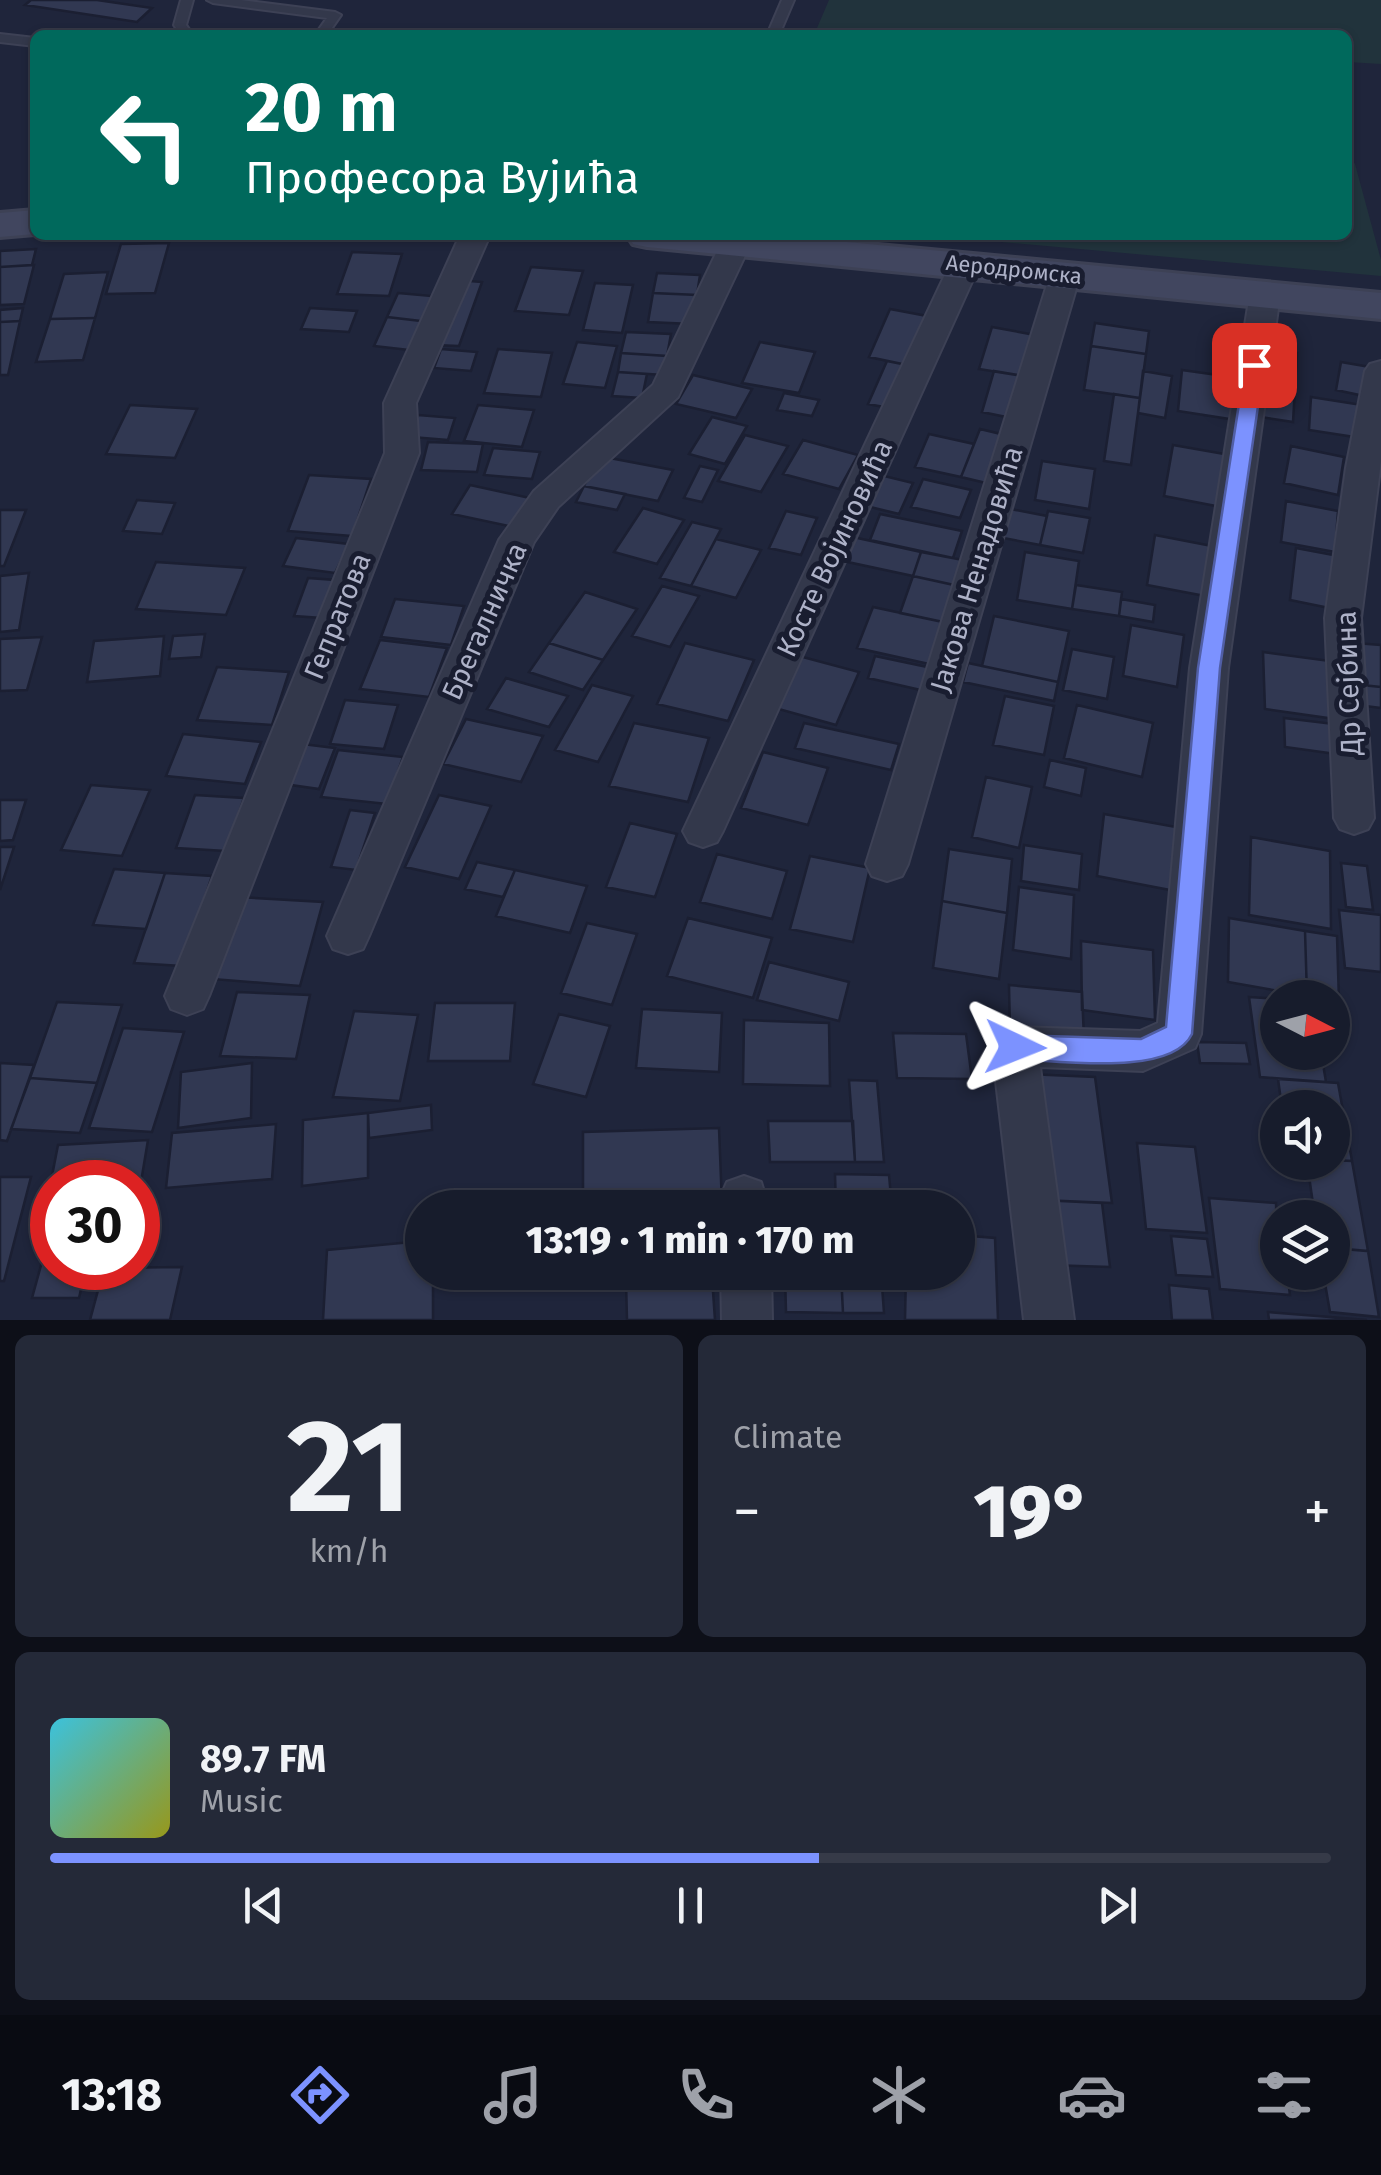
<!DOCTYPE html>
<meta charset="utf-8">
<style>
:root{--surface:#171c2c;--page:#242938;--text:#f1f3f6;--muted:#9ea1a9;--line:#363a48;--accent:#7c92ff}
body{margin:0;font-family:"Fira Sans",sans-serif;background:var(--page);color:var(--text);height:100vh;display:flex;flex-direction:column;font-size:38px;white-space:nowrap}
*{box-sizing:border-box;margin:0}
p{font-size:32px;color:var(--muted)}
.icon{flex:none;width:55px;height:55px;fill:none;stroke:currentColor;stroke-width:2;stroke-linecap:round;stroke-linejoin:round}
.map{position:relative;height:1320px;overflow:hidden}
.drawer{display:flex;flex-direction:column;gap:15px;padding:15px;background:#0d0f18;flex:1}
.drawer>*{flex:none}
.banner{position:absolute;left:30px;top:30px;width:1322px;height:210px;border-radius:15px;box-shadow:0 2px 8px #0004,0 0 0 2px var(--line);background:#00695c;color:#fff;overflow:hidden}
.needle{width:65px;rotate:96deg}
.controls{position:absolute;left:1260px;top:980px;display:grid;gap:20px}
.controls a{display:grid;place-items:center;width:90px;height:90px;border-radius:50%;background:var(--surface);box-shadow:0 2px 8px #0004,0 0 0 2px var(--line);font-size:50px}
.speed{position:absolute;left:30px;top:1160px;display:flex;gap:20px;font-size:50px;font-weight:700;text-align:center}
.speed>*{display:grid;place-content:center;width:130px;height:130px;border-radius:50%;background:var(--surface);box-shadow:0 2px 8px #0004,0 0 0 2px var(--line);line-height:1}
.speed .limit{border:15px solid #d22;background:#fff;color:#111}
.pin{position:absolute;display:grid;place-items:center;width:85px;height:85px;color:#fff;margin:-42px;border-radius:20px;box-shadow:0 5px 15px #0006}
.me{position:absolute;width:110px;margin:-55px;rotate:92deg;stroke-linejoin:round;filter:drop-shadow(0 0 8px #0008)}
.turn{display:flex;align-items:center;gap:35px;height:210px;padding:0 50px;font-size:45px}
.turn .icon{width:130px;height:130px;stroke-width:2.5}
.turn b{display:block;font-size:70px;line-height:85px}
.big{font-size:75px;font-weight:800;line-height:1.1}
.drawer .widget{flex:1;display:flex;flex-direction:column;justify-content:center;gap:15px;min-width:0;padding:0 35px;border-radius:15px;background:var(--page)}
.drawer .dial{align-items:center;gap:0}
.dial b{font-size:130px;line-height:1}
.song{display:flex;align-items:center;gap:30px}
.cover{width:120px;height:120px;border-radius:15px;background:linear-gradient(135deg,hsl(190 70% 55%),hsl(60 70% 35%))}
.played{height:10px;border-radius:5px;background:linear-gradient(90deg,var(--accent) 60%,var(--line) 60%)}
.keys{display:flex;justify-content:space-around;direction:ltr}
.heat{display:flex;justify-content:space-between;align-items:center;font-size:55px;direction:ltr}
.drawer .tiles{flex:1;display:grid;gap:15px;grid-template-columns:1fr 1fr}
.widget:last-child{grid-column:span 2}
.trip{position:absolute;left:405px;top:1190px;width:570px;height:100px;border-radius:50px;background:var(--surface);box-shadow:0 2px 8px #0004,0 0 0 2px var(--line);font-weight:800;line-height:100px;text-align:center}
.tabs{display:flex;height:160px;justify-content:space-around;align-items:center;background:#090b12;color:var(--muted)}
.tabs .icon{width:70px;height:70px}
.tabs .on{color:var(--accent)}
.tabs b{font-size:45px;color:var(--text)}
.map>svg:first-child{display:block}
.green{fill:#21333c}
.building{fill:#313852;stroke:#1b1f32;stroke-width:2.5}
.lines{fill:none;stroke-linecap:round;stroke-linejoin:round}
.lane-casing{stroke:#3d4155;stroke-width:4}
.street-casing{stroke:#3d4155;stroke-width:4}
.secondary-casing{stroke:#3d4155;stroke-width:6}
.lane{fill:#33384b;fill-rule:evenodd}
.street{fill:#33384b;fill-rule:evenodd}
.secondary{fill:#41465f;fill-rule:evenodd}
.route{fill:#7c92ff;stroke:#515fa6;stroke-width:2.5}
.labels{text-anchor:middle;stroke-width:10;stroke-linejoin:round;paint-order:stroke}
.far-street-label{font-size:22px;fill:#aeb2c8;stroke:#191d30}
.street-label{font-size:28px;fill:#aeb2c8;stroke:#191d30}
</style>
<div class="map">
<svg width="1381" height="1320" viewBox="0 0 1381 1320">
<rect width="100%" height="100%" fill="#1f253b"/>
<!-- green -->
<path class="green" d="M829 0H1381V64L1348 62V35H814Z
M1348 155 1355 164 1381 260V276L923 235H1348Z"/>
<!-- building -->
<path class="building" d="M31 0H97L152 8 137 22 25 5Z
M169 243 155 293 106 294 121 244Z
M36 249 32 265 0 267V251Z
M352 252 402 254 389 296 337 294Z
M34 265 24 304 0 305V267Z
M531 267 583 271 569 315 515 311Z
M108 272 95 318 50 319 64 274Z
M657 273 700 275 697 295 653 293Z
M457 280 482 282 459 346 433 345Z
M595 283 633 285 622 333 583 330Z
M398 293 432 296 421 321 387 317Z
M653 293 697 295 692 324 648 322Z
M23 308 20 321 0 322V310Z
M310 308 357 311 349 332 301 329Z
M890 309 927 316 907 365 869 357Z
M387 317 421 321 409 350 374 346Z
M95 318 83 360 36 362 50 319Z
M20 321 8 375H0V322Z
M1095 323 1149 331 1146 354 1091 346Z
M992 327 1035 335 1023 376 979 369Z
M626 332 671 334 667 356 621 353Z
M577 342 617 346 605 388 563 384Z
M760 342 815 352 799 393 742 383Z
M1091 346 1146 354 1140 398 1084 390Z
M1260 347 1297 353 1293 422 1254 416Z
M441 349 477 352 471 371 434 368Z
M498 349 552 353 541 397 484 393Z
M621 353 667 356 664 375 618 372Z
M887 361 907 365 889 408 868 404Z
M1341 362 1370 367 1364 396 1336 390Z
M1182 370 1239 378 1236 420 1178 411Z
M994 371 1023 376 1011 418 982 412Z
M1143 371 1172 376 1165 418 1138 413Z
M618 372 647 374 642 398 612 396Z
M693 375 752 389 736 418 676 404Z
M784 393 819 400 812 416 777 410Z
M1114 394 1140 398 1131 465 1104 461Z
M1311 397 1362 405 1361 438 1309 430Z
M130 405 197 409 175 458 106 454Z
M478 405 534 410 522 447 464 441Z
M418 415 455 418 448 440 411 437Z
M712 417 747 426 725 464 689 454Z
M980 429 1005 435 986 483 961 477Z
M929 434 974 444 961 477 915 467Z
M745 435 788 446 761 492 718 481Z
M803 440 858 455 839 489 783 474Z
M428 442 483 444 477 472 421 470Z
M1173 445 1230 455 1221 507 1164 496Z
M1291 446 1344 457 1338 495 1284 483Z
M493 448 540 452 532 479 484 475Z
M599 456 673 470 658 501 584 486Z
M1042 461 1095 469 1089 509 1035 500Z
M700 466 718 470 702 502 684 498Z
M876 474 913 483 899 514 862 505Z
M309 475 371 479 352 536 288 531Z
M923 479 971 490 960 518 911 507Z
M470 485 530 498 514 527 452 514Z
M584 486 625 494 617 510 576 502Z
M137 500 175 503 162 534 123 531Z
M1286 501 1338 511 1335 552 1281 542Z
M1000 507 1047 516 1040 545 993 536Z
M643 508 684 520 657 564 614 552Z
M0 510H26L4 566H0Z
M786 511 817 518 801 555 769 548Z
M1048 511 1090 518 1083 553 1040 545Z
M880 514 962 531 953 558 870 540Z
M692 522 721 529 691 586 660 578Z
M1155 535 1212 546 1205 596 1147 585Z
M853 537 921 552 913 576 843 561Z
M296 538 349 544 335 573 283 566Z
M716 539 761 550 736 598 691 586Z
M1296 548 1344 557 1339 610 1290 600Z
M921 552 963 560 954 585 913 576Z
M1025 552 1079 561 1072 609 1017 600Z
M156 562 245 568 226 615 136 609Z
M29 573 19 630 0 632V576Z
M913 576 954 585 943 622 900 613Z
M308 578 335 580 322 618 294 616Z
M1076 585 1122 592 1119 616 1072 609Z
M662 586 699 596 670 647 632 636Z
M585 592 637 609 603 660 549 643Z
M395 599 464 606 451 645 381 637Z
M1121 599 1155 605 1153 622 1119 616Z
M873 607 943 622 929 664 857 648Z
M994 616 1069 631 1058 682 982 666Z
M1131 625 1184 635 1177 687 1123 676Z
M205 634 201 657 169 659 173 636Z
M164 636 160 676 87 682 94 641Z
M42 637 27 690 0 691V639Z
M380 640 447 648 429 697 360 689Z
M549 643 603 660 583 690 529 672Z
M685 643 754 660 728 721 657 704Z
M1355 643 1381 645V687L1362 685Z
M1072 649 1114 657 1107 699 1063 690Z
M1263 652 1330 661 1335 719 1265 709Z
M799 656 859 672 836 725 775 708Z
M875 656 932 668 925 691 868 678Z
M968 663 1058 682 1054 701 963 682Z
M217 667 289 672 272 725 197 720Z
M506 678 568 696 549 727 487 709Z
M592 685 633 696 598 762 555 750Z
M1362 685 1381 687V708L1365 706Z
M1005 696 1054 706 1044 755 993 745Z
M345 700 398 705 384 749 330 744Z
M1077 705 1153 723 1142 777 1064 758Z
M1284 718 1334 724 1336 754 1285 747Z
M466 719 543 736 521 782 443 764Z
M634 723 709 738 688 802 609 786Z
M804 723 899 744 891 770 795 748Z
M183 734 261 742 245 784 166 776Z
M294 743 335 748 319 789 277 783Z
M338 750 403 757 387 804 321 797Z
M763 752 828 768 808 825 741 808Z
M1050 760 1086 768 1081 796 1044 787Z
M986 777 1032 787 1019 848 972 837Z
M91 785 150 790 122 856 61 850Z
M195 795 244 798 226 851 176 848Z
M439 795 491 806 459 879 405 867Z
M0 800H26L13 840 0 841Z
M350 810 375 813 356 870 331 867Z
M1104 814 1176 827 1170 890 1097 876Z
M630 823 677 834 655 897 606 887Z
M1251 837 1330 851 1331 929 1249 915Z
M1024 845 1082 854 1079 890 1021 881Z
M0 847H14L0 890Z
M949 849 1012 859 1007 913 942 901Z
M717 854 787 871 772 919 700 902Z
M810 856 870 868 853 942 790 929Z
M477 862 515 870 503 897 465 889Z
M1341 863 1367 866 1373 910 1346 907Z
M114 869 165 873 146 929 93 925Z
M515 870 587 886 570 933 496 916Z
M165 873 212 876 182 966 134 963Z
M1019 887 1074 895 1071 959 1013 950Z
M238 897 323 902 300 986 212 979Z
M942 901 1007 913 999 979 933 968Z
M1339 910 1381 915V972L1345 968Z
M688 918 772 938 753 998 667 976Z
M1229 918 1305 931 1307 996 1228 982Z
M587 923 637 934 612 1005 561 993Z
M1305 931 1337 936 1339 1001 1307 996Z
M1081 941 1153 950 1155 1020 1082 1010Z
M769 962 849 982 839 1021 757 1000Z
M1009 985 1082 992 1084 1039 1010 1031Z
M237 992 310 995 296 1059 220 1056Z
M1249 997 1278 999V1052H1321L1326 1082 1260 1077Z
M57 1002 122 1005 97 1083 30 1078Z
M435 1003H515L510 1061H428Z
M642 1009 722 1013 719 1072 636 1068Z
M354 1011 418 1015 400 1101 333 1097Z
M559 1014 610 1026 586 1097 533 1084Z
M744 1020 829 1023 830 1086 743 1084Z
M123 1028 184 1032 152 1132 89 1128Z
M893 1033 966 1034 972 1079 897 1078Z
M1197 1042 1246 1043 1250 1064 1200 1063Z
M0 1063 34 1065 7 1141 0 1140Z
M252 1063 251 1118 178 1128 181 1072Z
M1027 1074 1095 1077 1112 1203 1040 1200Z
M30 1078 97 1083 80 1133 11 1129Z
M1278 1079 1338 1083 1352 1161 1332 1160V1108H1282Z
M849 1080 877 1081 884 1162H855Z
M431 1105 432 1130 369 1138 368 1113Z
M368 1113V1178L302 1186 303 1120Z
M768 1121H853L855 1162H770Z
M276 1124 272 1179 166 1188 172 1133Z
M719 1128 722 1205 583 1208V1132Z
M148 1140 138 1200V1182H52V1252L37 1253 58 1145Z
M1137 1143 1195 1147 1207 1233 1146 1229Z
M1332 1160 1352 1161 1368 1251 1332 1248V1218H1315L1307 1162Z
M835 1174 889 1175 892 1208H836Z
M0 1177H31L4 1281H0Z
M1209 1198 1276 1203 1278 1272H1287L1290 1295 1220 1289Z
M1040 1200 1102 1203 1110 1267 1047 1265Z
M958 1235 995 1238 998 1320H905L906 1272H958Z
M1171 1236 1207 1239 1213 1277 1176 1275Z
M422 1241V1272H433V1320H323L327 1250Z
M1332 1248 1368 1251 1379 1317 1330 1312 1323 1272H1332Z
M43 1258H52V1268H86L79 1298H32Z
M182 1267 170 1320H90L104 1268Z
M841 1272H881L884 1313H843Z
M785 1274H841L843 1313 786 1312Z
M712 1277 715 1320H627L626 1281Z
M1169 1285 1209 1289 1213 1320H1172Z
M1268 1312 1367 1320H1269Z"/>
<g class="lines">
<!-- lane casing -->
<g class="lane-casing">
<path id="lane" d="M181 0H193L186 25 193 35H181L174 25Z
M207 0H241L335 12 341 15 327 35H315L327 18 213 3Z
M782 0H794L779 35H767Z
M0 34 35 38V46L0 42Z"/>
</g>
<!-- street casing -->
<g class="street-casing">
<path id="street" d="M460 235H490L416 403 419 453 209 996 203 1009 187 1015 171 1009 165 996 385 453 384 403Z
M733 235 746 237 751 243 678 397 558 507 534 542 369 936 363 949 348 954 333 949 327 936 499 540 534 491 653 385 721 243Z
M965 255 975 258 980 264 723 831 717 842 703 847 689 842 683 831 950 264 955 258Z
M1065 266 1076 269 1080 275 908 864 902 876 887 881 872 876 866 864 1050 275 1054 269Z
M1265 285 1276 288 1280 294 1228 668 1201 1034 1195 1048 1143 1071 1040 1067 1074 1320H1024L992 1047 999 1033 1015 1027 1140 1031 1158 1023 1190 668 1250 294 1254 288Z
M1381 361V461L1361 618 1374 818 1368 829 1354 834 1340 829 1334 818 1325 618 1346 468 1365 371 1370 364Z
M744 1176 761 1182 769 1208H721L720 1198 727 1182Z
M721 1272H771L772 1320H722Z"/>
</g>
<!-- secondary casing -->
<g class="secondary-casing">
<path id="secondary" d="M35 210V234L0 237V213Z
M627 235H774L1381 293V319L647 247 633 244Z"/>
</g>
<!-- lane -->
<use href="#lane" class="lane"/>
<!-- street -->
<use href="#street" class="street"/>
<!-- secondary -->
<use href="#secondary" class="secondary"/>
</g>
<!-- route -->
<path class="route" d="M1254 359 1264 365 1220 668 1192 1034C1171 1078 1056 1060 1015 1059L1005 1056 1001 1047 1005 1039 1015 1035 1141 1039 1166 1027 1198 668 1245 365Z"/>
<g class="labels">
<!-- far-street labels -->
<g class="far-street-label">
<text transform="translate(1014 269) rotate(6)" y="8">Аеродромска</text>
</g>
<!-- street labels -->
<g class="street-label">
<text transform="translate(834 548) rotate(-65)" y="10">Косте Војиновића</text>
<text transform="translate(976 569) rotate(-73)" y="10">Јакова Ненадовића</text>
<text transform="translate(337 616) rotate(-68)" y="10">Гепратова</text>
<text transform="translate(484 621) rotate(-66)" y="10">Брегалничка</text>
<text transform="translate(1348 683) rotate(-92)" y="10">Др Сејбина</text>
</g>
</g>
</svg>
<div class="controls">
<a><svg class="needle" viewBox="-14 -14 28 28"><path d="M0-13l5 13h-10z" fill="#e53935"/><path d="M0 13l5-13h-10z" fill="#9ea1a9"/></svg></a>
<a><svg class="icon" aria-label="sound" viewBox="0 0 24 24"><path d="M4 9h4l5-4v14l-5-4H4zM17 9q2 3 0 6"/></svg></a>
<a><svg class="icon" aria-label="layers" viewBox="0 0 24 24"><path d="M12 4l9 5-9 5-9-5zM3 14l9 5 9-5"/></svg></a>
</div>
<div class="speed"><div class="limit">30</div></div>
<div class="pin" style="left:1254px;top:365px;background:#d93025"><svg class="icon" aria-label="arrive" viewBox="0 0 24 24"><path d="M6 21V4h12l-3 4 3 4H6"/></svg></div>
<svg class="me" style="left:1015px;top:1047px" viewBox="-20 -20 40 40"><path d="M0-17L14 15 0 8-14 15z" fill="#7c92ff" stroke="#fff" stroke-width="4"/></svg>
<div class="trip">13:19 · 1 min · 170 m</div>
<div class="banner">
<div class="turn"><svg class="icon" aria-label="left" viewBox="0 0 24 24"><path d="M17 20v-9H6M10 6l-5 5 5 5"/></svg><div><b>20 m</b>Професора Вујића</div></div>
</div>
</div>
<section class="drawer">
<div class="tiles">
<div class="widget dial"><b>21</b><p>km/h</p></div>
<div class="widget"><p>Climate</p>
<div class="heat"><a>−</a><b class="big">19°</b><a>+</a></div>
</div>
<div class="widget">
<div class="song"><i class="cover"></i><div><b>89.7 FM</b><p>Music</p></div></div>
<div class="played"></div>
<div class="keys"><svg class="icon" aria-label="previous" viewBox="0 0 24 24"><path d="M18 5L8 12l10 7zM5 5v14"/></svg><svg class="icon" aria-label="pause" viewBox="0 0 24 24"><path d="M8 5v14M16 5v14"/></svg><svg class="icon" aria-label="next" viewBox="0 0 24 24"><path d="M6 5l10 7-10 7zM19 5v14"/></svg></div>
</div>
</div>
</section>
<nav class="tabs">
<b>13:18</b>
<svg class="icon on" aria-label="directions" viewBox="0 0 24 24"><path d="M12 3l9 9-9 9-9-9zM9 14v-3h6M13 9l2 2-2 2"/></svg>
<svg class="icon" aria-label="music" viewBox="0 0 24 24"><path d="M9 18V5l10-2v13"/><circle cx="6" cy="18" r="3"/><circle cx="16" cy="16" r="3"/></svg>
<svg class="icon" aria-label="phone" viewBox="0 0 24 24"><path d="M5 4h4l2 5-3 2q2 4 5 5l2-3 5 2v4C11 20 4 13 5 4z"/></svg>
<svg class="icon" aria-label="climate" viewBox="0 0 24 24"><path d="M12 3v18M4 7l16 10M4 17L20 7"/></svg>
<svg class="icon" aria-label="car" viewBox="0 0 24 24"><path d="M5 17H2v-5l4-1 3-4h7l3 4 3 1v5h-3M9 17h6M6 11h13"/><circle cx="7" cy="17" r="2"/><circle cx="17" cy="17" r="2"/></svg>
<svg class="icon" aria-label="filters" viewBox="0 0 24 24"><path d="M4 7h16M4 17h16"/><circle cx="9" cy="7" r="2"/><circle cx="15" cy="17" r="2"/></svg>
</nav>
